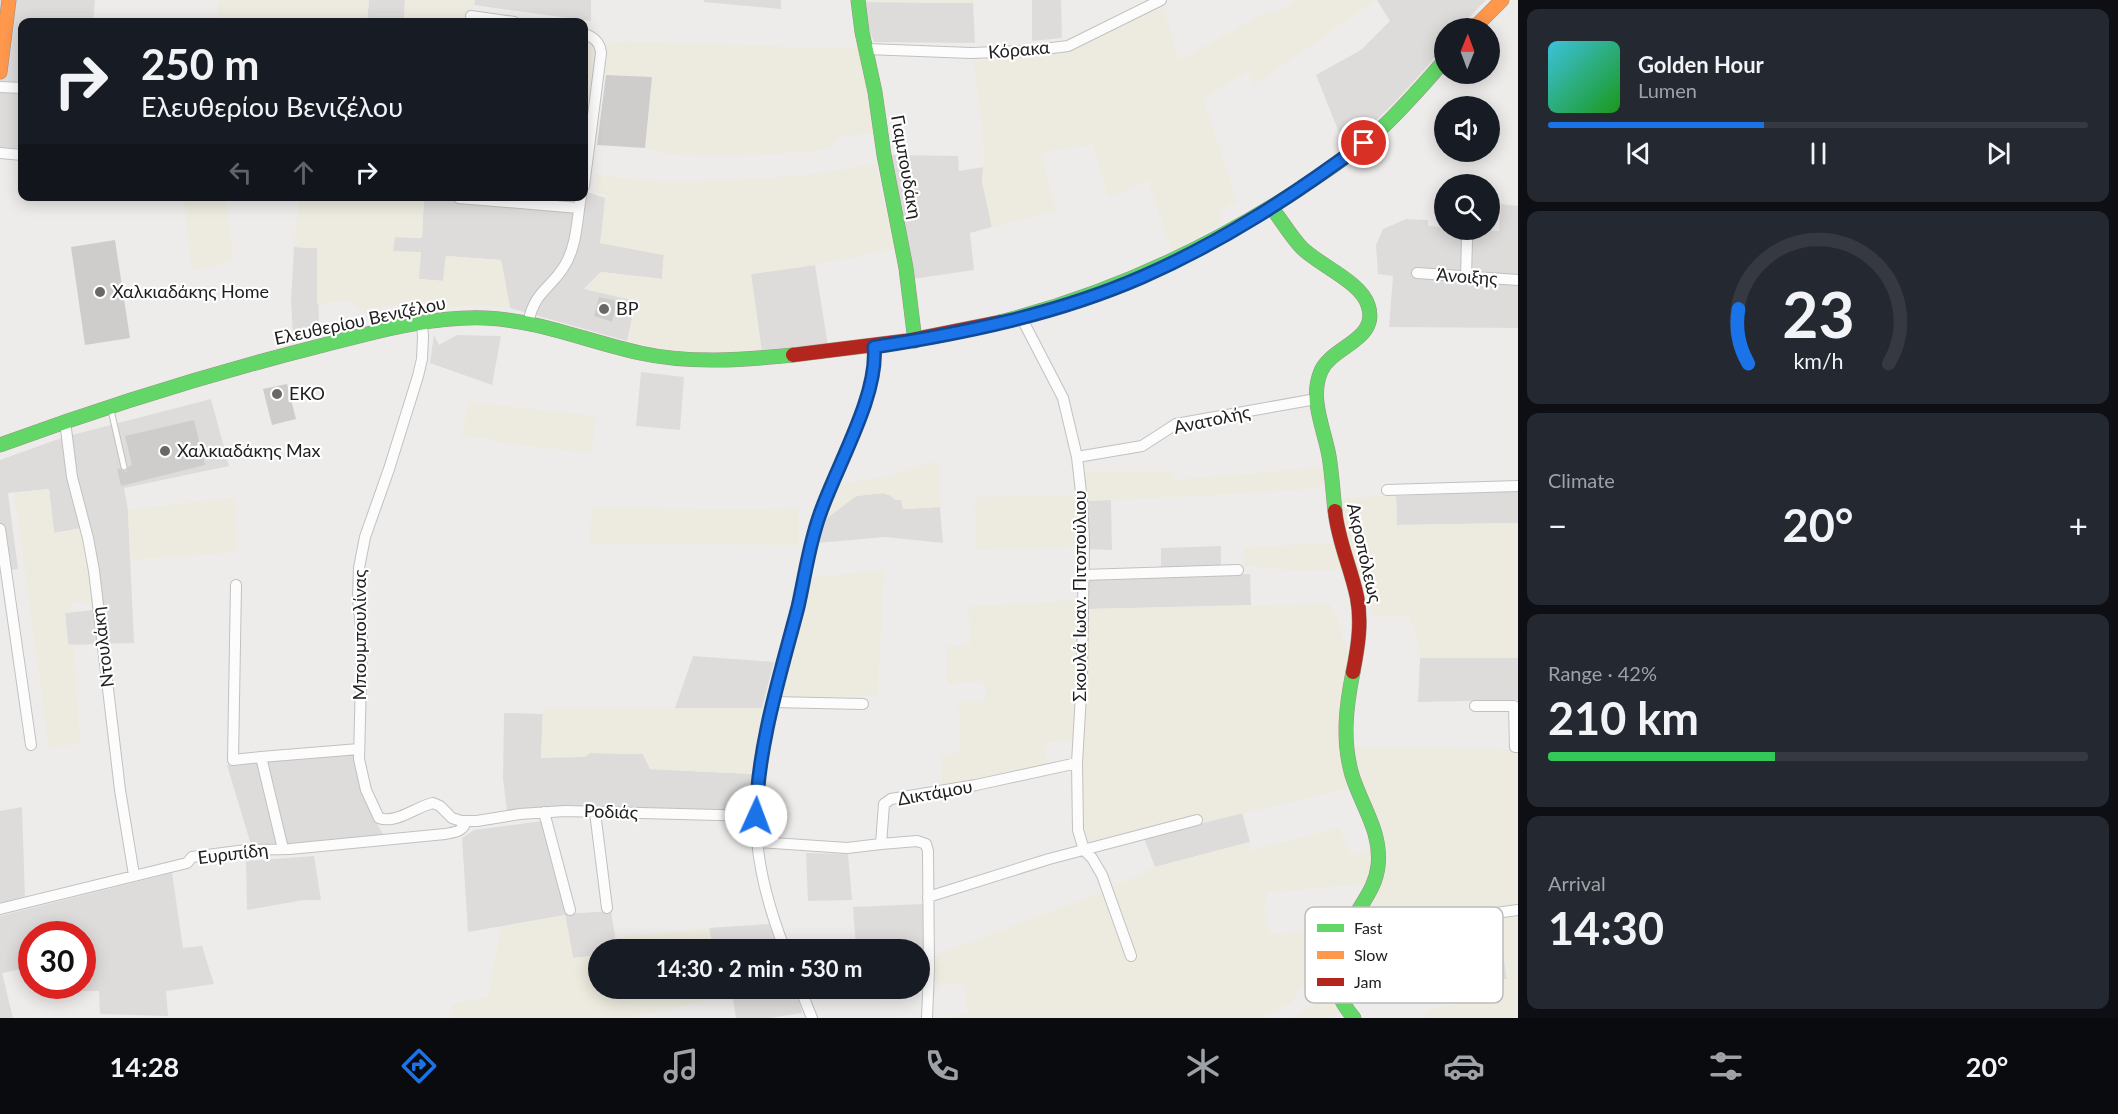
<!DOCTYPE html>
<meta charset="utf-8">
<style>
:root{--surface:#171b24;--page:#242831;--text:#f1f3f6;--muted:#9ea1a6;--line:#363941;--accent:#1a73e8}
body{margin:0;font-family:Lato,sans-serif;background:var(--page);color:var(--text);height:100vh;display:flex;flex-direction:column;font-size:22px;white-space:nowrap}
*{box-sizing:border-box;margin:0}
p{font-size:20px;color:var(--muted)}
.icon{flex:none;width:33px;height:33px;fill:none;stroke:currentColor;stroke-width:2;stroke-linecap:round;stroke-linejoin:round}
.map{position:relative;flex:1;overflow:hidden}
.details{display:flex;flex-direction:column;gap:9px;padding:9px;background:#0d0f14;width:600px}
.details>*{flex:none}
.guide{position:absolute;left:18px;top:18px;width:570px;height:183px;border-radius:12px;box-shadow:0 3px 15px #0003;background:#171b24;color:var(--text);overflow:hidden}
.needle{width:39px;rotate:1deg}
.controls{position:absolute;left:1434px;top:18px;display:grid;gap:12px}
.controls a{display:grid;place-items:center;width:66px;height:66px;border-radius:50%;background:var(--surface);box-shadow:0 3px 15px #0003;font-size:30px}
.speed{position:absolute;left:18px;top:921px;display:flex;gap:12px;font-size:30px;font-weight:700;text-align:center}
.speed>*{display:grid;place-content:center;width:78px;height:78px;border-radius:50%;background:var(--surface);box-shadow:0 3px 15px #0003;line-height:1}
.speed .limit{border:9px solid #d22;background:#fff;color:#111}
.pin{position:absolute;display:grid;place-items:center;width:51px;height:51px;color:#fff;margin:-26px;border:3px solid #fff;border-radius:50%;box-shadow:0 2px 6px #0007}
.me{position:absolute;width:66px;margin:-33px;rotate:2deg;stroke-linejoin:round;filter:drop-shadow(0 0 4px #0008)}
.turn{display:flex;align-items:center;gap:21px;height:126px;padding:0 24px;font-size:27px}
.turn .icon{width:78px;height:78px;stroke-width:2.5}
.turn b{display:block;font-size:42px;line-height:51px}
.lanes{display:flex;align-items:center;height:57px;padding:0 24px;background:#0003;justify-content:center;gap:30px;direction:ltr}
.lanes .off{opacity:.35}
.big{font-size:45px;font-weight:700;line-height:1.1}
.details .tile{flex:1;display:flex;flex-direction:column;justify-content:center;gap:9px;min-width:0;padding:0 21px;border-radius:12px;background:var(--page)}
.details .dial{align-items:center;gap:0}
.dial svg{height:156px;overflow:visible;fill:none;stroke:var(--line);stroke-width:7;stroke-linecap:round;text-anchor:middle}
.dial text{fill:var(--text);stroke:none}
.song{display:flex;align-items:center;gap:18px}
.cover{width:72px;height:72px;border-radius:9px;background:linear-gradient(135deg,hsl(190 70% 55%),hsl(120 70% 35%))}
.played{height:6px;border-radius:3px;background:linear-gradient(90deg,var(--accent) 40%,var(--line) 40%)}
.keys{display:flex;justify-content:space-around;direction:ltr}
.heat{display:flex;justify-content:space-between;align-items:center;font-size:33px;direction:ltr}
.charge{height:9px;border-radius:4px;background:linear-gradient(90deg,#34c759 42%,var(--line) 0)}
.trip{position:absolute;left:588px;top:939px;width:342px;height:60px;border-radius:30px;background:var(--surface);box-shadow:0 3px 15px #0003;font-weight:700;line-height:60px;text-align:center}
.dock{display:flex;height:96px;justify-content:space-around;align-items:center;background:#090b0e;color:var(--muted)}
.dock .icon{width:42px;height:42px}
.dock .current{color:var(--accent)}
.dock b{font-size:27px;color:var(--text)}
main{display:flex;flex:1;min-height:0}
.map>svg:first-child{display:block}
.residential{fill:#dedcdb}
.farmland{fill:#edebdf}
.building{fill:#cfcdcb}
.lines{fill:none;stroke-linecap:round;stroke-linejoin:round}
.lane-casing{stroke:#c2c1c0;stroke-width:7}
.street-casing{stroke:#c2c1c0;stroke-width:12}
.fast-casing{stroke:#979584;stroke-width:15}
.slow-casing{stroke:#979584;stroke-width:15}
.jam-casing{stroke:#979584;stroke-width:15}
.lane{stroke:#fcfcfc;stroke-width:5}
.street{stroke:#fcfcfc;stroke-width:10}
.fast{stroke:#63d668;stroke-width:14}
.slow{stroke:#ff974d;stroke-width:14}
.jam{stroke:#b3261e;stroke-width:14}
.route-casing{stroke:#114b97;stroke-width:15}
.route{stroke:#1a73e8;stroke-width:10}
.poi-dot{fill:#696867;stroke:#fff;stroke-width:2}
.labels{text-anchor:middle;stroke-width:4.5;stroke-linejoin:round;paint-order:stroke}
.street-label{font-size:18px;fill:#212121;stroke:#fff}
.poi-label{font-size:18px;fill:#212121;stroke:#fff;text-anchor:start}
.key{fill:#fff;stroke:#bcbcbc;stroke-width:1.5}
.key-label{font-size:16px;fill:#212121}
</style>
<main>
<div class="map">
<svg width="1518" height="1018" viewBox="0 0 1518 1018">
<rect width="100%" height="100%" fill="#eeecea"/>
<!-- residential -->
<path class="residential" d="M0 0H95L93 22H22V149L0 147Z
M369 0H405L404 22H367Z
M475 0H591V21L474 5Z
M704 0H781V9L704 2Z
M1032 0H1061L1062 38 1032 41Z
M1377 0H1486L1459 28H1444V46L1425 69 1397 100 1369 127 1344 145 1316 75 1361 50 1390 21Z
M865 2 973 3 975 43 874 42 867 25Z
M889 155 958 156 959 171 984 167 982 181 992 227 970 233 974 270 912 279Z
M584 191 605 198 601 243 664 255 662 279 601 272 585 288 636 301 627 341 510 308 501 260 446 256 443 281 419 279 393 251 394 237 422 238 424 197 584 196Z
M1501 204 1518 206V328L1389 327 1393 276 1378 274 1376 245 1383 229 1406 219 1428 220V226L1444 227V230L1499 231Z
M294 247 317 248 319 326 293 336 291 301Z
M815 265 828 346 762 353 751 274Z
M434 335 439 345 457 335 501 336 492 385 430 363Z
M641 372 684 377 680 430 636 426Z
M211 399 229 466 124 488 128 510 134 643 68 645 65 613 102 609 82 528 54 533 49 489 8 493 18 569 0 571V460L64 437Z
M1518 491V523L1397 525 1396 496Z
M883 493 901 499 903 509 940 507 943 543 885 537 817 543 823 521 856 496Z
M1111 500 1112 550 1087 549 1085 501Z
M1221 546V566L1161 568V548Z
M1250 574 1251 605 1088 609V579Z
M693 656 774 662 762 708H675Z
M1420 658H1518V700L1418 702Z
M504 713 543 714 541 758 590 753 643 754 650 769 752 774 747 813 539 808 507 811 503 779Z
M355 753 375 820 383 834 329 843 251 845 227 765Z
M22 807 25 898 0 903V811Z
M1242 813 1250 842 1155 867 1144 838Z
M543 821 565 914 611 911 617 949 598 950V955L573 958 565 915 468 932 462 838 474 830Z
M806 853 848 854 852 900 808 901Z
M314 856 321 900H304L247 910 246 861Z
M172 873 183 948 202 946 214 984 166 991 168 1016 100 1014 99 991H58L57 986H82V934H32L31 967 2 973 13 1018H0V916Z
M923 904 926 978H920V950L856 949 853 907Z
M1498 916 1507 979 1461 986 1452 922Z
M769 924 778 949H713L709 928Z
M798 998 802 1013 769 1018H736L733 999Z"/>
<!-- farmland -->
<path class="farmland" d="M219 0H369L367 22H217Z
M405 0H475L470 18 498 22H404Z
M865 0H976L973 3 865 2Z
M1292 0H1375L1270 75 1254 84 1248 71 1203 98 1237 201 1219 211 1222 223 1172 252 1148 181 1108 198 1093 144 1040 153 1057 210 992 227 982 181 984 151 974 61 1062 53 1080 47 1163 6 1179 60 1267 12 1280 11 1293 2Z
M584 36 594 42 595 50 584 141Z
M623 41 792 47H861L876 134 840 136 832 146 818 151 758 155 708 156 665 154 645 148 652 77 603 75 605 44Z
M876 164 894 249 815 265 751 274 762 353 674 351 627 341 636 301 584 289 601 272 662 279 664 255 600 243 606 195 595 192 597 175 657 181H694L799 176Z
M183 197H226L233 259 216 267 192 270Z
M299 197H424L422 238 395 237 393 251 421 252 419 279 443 281 446 256 501 260 510 308 471 305 437 309 429 302 357 310 354 301 317 304V248L294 247Z
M469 402 596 416 591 453 502 443 484 438 461 437Z
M936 461 940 464V507L903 509 901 500H895L891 496 883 493 856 496 823 521 836 485 888 476Z
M1324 467 1326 487 1258 493 1085 501 1082 472 1170 471 1173 480Z
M49 489 54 533 82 528 87 550 93 601 72 602 73 612 65 613 68 644 74 645 80 743 49 749 14 493Z
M1078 496 1079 547 976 550 975 497Z
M1396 496 1397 525 1518 523V658H1420L1416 635 1409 616 1373 615 1364 584 1345 540 1340 498Z
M235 497 237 552 130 560 128 510Z
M592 507 737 510 799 508V545L590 543Z
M1335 543 1343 569 1303 571 1244 566V547Z
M884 570 878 696 780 698 810 578Z
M1076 600V679L1073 739 1043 743 1048 765 942 787 941 756 960 752 959 701H985V681L947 684V646L970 644 968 607Z
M1330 604 1337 618 1348 652 1355 651 1342 764 1347 789 1201 823 1088 845 1083 826 1081 768 1088 609Z
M543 708H762L752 774 650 769 643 754 590 753 585 757 541 758Z
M1353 747 1518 749V907L1451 916 1461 985 1507 979 1498 916 1518 914V1018H1425V1010L1456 1004 1460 986 1348 999 1339 988 1340 959 1359 921 1375 900 1379 892 1385 872 1387 852 1385 833 1359 777Z
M1339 827 1351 854 1370 851 1374 866 1372 883 1268 893 1264 912 1270 935 1334 926 1336 934 1319 970 1310 982 1300 986 1292 1003 1261 1018H949L968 1013 963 984 935 985 934 956 1097 894 1155 867 1250 842 1251 851Z
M565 915 573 958 590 956 592 978 598 977V988L792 989 738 995 624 1018H450L452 1004 488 997 501 927Z
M709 928 713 949H617L615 938Z
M1326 996 1340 1013 1332 1018H1292Z"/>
<!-- building -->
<path class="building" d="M606 75 652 77 645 148 597 145Z
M115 240 130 338 85 345 71 247Z
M599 297 617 301 612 322 594 316Z
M287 384 296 419 272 425 263 389Z
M194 420 205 465 121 486 117 468 126 472 129 466 132 465 125 436Z"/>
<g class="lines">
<!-- lane casing -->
<g class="lane-casing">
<path id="lane" d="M111 410 124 467"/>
</g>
<!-- street casing -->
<g class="street-casing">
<path id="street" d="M471 16 514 22
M584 34C594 37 600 42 601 53L584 186
M867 49 971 53 1028 51 1068 46 1161 0
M0 87 22 88
M0 153 22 155
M459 198 579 208
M1417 273 1518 280
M1466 276 1467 240
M1021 317 1063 398 1077 457 1082 501 1084 541 1082 677 1077 763 1078 830 1084 850 1092 858 1102 875 1131 956
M528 323C535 290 550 290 565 265 577 245 577 219 581 196
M422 324 423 337 422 359 418 376 389 469 365 537 359 568 358 597 362 639 359 759 366 790 379 818C397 824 415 807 433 803L440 806 452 818 461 821H477L520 814 565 811 756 816
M65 421 72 477 88 538 94 571 120 790 134 875
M1077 457 1142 446 1176 424 1316 399
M1387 490 1518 486
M0 529 31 745
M1083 575 1238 570
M236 585 233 760 261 757 283 849
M772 702 863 704
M1475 706H1514L1515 747H1518
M261 757 359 749
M544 812 570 910
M595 812 607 908
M757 842 847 848 881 844 884 804 891 799 976 785 1077 763
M881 844 917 841 926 844 928 851 929 970 927 1018
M928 897 1049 859 1197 820
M0 909 187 863 192 857 246 850 290 849 445 834C455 832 463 832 466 821
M1444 920 1518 910
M785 950C771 914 760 877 757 839 751 764 776 692 794 620 804 581 810 540 824 501 841 458 878 392 874 347
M800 988 812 1018"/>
</g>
<!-- fast casing -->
<g class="fast-casing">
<path id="fast" d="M858 0 862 32 875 92 884 155 906 268 915 341
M1272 208C1282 221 1291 237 1302 248 1319 265 1361 282 1368 305 1380 340 1332 346 1321 371 1309 399 1324 428 1329 456 1332 474 1333 493 1335 511
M1000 322C1107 295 1205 250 1298 190 1324 172 1351 155 1375 134 1400 112 1422 86 1444 61
M0 445C104 407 209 374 316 347 371 333 428 316 485 318 538 320 589 342 640 353 690 364 743 360 793 355
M1353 672C1346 707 1342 740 1352 775 1362 807 1382 832 1378 866 1376 884 1367 896 1358 911 1333 952 1320 978 1354 1018"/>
</g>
<!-- slow casing -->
<g class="slow-casing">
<path id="slow" d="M1474 28 1502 0
M0 72 9 0"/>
</g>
<!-- jam casing -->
<g class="jam-casing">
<path id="jam" d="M793 355 905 341 1000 322
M1335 511C1338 541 1351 568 1357 597 1362 622 1358 647 1353 672"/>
</g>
<!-- lane -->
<use href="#lane" class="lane"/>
<!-- street -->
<use href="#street" class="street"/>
<!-- fast -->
<use href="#fast" class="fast"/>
<!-- slow -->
<use href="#slow" class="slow"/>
<!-- jam -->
<use href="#jam" class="jam"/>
</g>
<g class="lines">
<!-- route casing -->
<g class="route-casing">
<path id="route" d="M756 816C758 744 780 676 798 607 805 576 809 544 820 514 836 467 879 395 874 347 965 333 1057 314 1142 277 1222 242 1294 195 1364 143"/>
</g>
<!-- route -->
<use href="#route" class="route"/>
</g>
<!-- markers -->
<g class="poi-dot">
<circle cx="100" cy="292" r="6"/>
<circle cx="604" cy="309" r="6"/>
<circle cx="277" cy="394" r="6"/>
<circle cx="165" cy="451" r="6"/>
</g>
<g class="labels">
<!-- street labels -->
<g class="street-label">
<text transform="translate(1019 50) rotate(-5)" y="6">Κόρακα</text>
<text transform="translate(906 167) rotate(80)" y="6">Γιαμπουδάκη</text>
<text transform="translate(1467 277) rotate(4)" y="6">Άνοιξης</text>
<text transform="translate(360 321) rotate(-12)" y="6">Ελευθερίου Βενιζέλου</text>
<text transform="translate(1212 420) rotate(-12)" y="6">Ανατολής</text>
<text transform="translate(1364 553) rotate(77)" y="6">Ακροπόλεως</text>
<text transform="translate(1080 596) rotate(-90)" y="6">Σκουλά Ιωαν. Πιτοπούλιου</text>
<text transform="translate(360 635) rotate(-90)" y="6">Μπουμπουλίνας</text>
<text transform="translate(103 647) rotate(-97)" y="6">Ντουλάκη</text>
<text transform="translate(935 793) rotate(-10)" y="6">Δικτάμου</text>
<text transform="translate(611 812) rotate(2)" y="6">Ροδιάς</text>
<text transform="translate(233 854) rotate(-7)" y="6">Ευριπίδη</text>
</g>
<!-- poi labels -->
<g class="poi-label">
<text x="112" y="298">Χαλκιαδάκης Home</text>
<text x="616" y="315">BP</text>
<text x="289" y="400">EKO</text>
<text x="177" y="457">Χαλκιαδάκης Max</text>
</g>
</g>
<!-- legend -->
<rect x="1305" y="907" width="198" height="96" rx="9" class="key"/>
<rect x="1317" y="924" width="27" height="8" fill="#63d668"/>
<rect x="1317" y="951" width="27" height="8" fill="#ff974d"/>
<rect x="1317" y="978" width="27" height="8" fill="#b3261e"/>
<g class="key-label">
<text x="1354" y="934">Fast</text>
<text x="1354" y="961">Slow</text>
<text x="1354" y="988">Jam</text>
</g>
</svg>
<div class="controls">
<a><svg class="needle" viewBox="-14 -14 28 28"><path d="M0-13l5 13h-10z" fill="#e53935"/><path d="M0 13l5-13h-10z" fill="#9ea1a6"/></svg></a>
<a><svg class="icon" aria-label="sound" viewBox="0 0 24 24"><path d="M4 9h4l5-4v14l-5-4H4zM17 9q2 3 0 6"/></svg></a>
<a><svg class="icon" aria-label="search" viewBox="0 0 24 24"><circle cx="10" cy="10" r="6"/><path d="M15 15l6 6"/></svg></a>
</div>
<div class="speed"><div class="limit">30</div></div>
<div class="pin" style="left:1364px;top:143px;background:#d93025"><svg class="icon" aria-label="arrive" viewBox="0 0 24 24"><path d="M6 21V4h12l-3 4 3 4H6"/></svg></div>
<svg class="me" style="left:756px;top:816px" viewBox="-20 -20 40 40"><circle r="19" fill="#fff"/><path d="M0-13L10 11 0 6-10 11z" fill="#1a73e8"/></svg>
<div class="trip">14:30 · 2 min · 530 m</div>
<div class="guide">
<div class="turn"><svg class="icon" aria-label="right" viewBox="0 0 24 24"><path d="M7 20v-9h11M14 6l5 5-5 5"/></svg><div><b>250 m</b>Ελευθερίου Βενιζέλου</div></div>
<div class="lanes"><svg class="icon off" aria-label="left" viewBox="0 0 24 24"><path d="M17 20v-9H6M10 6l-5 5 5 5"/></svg><svg class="icon off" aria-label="ahead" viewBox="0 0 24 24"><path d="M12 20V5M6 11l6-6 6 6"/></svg><svg class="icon" aria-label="right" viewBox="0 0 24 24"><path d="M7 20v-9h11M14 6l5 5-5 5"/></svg></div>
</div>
</div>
<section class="details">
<div class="tile">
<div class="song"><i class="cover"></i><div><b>Golden Hour</b><p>Lumen</p></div></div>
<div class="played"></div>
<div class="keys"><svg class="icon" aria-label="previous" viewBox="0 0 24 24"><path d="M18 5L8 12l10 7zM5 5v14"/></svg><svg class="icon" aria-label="pause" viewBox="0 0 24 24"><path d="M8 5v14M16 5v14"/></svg><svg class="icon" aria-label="next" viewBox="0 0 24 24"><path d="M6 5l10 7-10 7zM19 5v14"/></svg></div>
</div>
<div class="tile dial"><svg viewBox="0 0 100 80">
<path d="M14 69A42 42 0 1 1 86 69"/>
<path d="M14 69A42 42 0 0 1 9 41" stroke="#1a73e8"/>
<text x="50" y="56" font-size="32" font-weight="700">23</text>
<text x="50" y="72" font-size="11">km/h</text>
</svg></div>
<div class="tile"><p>Climate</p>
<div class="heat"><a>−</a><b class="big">20°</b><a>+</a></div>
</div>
<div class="tile"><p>Range · 42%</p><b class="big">210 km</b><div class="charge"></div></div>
<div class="tile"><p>Arrival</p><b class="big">14:30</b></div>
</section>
</main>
<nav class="dock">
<b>14:28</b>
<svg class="icon current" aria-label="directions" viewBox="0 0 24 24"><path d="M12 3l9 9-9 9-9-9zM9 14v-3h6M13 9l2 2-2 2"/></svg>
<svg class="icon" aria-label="music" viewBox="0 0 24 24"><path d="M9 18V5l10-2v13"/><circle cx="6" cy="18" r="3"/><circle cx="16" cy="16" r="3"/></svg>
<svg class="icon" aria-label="phone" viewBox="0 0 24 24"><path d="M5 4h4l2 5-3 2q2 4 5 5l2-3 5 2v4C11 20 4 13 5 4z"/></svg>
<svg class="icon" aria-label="climate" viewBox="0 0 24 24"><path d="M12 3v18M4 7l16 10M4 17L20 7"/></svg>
<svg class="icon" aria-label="car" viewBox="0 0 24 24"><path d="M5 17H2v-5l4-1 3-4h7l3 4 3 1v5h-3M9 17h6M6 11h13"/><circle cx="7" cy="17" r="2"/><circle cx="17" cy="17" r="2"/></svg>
<svg class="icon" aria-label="filters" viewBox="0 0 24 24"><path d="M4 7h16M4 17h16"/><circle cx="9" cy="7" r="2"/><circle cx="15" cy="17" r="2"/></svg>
<b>20°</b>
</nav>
